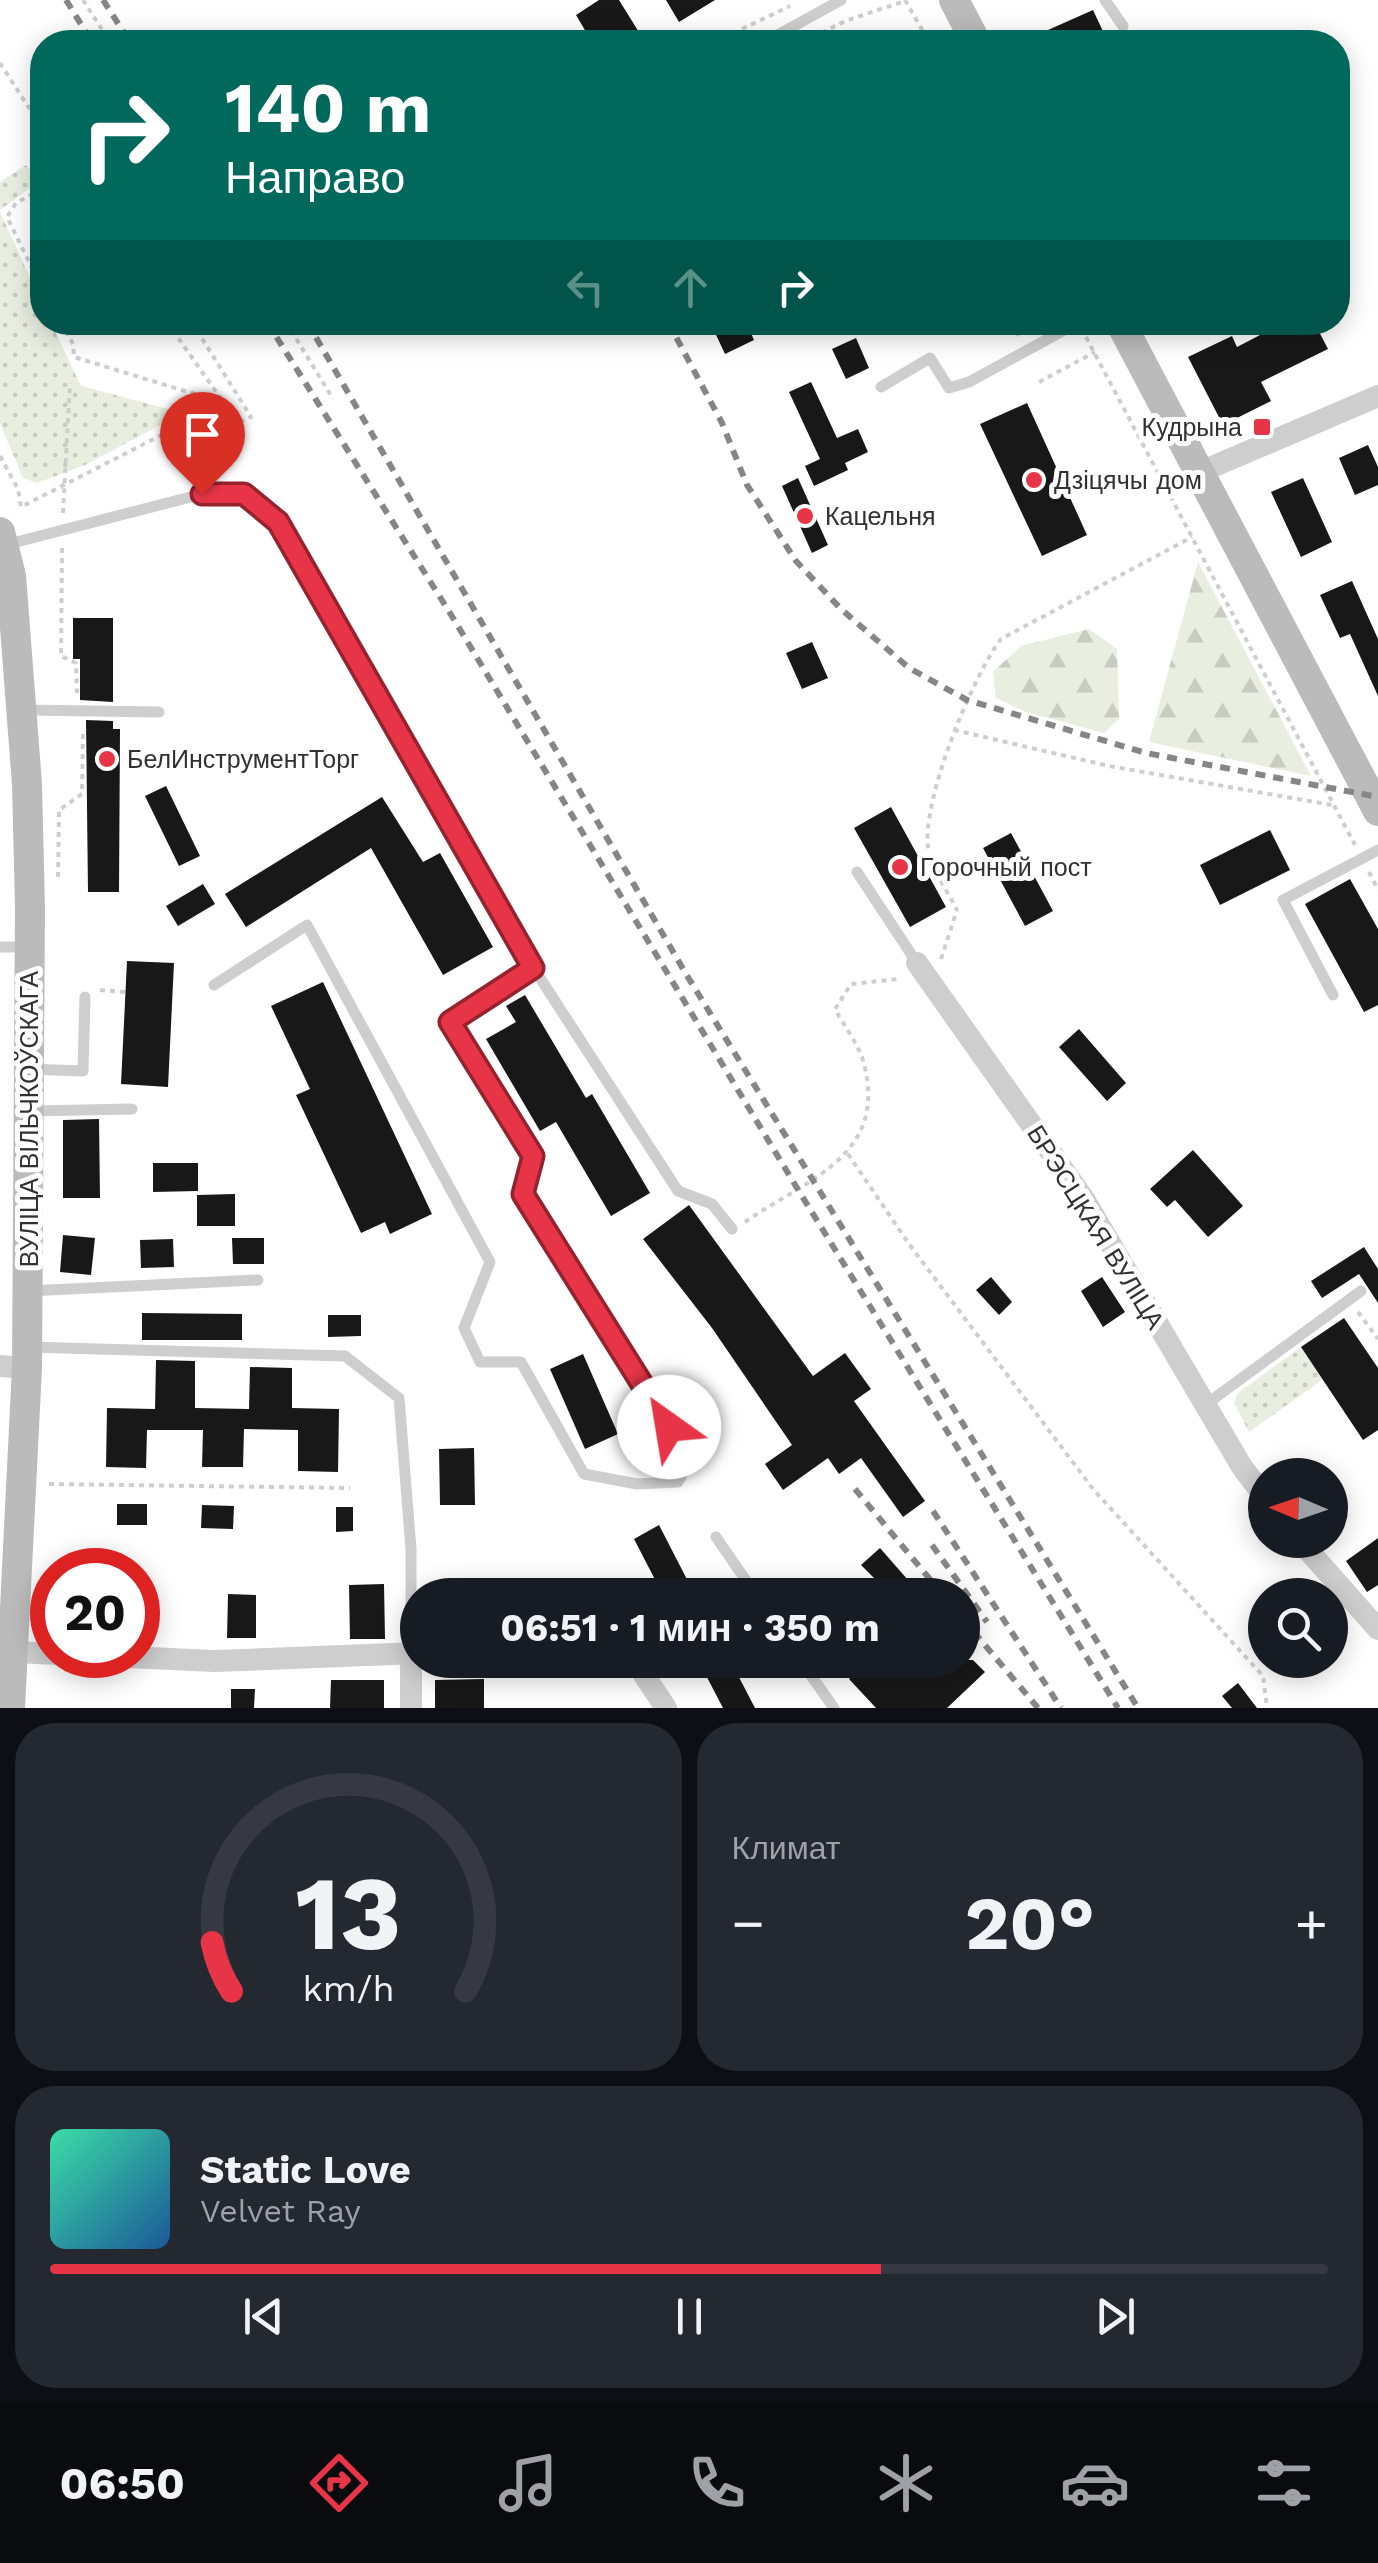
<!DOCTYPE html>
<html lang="ru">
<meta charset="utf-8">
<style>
:root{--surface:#171b24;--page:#242831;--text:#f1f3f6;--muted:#9ea1a6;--line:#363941;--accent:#e73547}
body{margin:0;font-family:"Work Sans",sans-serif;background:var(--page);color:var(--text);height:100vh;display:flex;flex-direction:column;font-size:38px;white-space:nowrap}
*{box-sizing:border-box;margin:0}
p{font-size:32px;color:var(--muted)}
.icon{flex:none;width:55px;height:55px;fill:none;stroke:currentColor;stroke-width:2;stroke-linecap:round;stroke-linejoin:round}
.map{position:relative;height:1708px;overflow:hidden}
.panel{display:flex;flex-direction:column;gap:15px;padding:15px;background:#0d0f14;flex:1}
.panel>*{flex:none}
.top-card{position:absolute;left:30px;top:30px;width:1320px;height:305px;border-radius:40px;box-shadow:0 5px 25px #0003;background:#00695c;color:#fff;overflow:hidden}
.needle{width:65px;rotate:272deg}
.buttons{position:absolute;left:1248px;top:1458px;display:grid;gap:20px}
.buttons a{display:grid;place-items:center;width:100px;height:100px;border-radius:50%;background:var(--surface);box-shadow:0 5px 25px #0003;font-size:50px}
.speed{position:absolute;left:30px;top:1548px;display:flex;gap:20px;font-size:50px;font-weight:700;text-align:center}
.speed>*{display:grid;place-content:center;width:130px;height:130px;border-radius:50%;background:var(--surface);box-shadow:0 5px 25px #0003;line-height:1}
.speed .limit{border:15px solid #d22;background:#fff;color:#111}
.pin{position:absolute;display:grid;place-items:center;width:85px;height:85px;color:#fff;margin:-102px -42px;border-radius:50% 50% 50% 0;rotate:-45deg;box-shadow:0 0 10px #0007}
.pin .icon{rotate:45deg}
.me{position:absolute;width:110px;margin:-55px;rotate:328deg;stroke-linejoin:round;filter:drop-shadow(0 0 8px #0008)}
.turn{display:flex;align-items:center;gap:35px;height:210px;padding:0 30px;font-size:45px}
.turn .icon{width:130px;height:130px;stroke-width:2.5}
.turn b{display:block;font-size:70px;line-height:85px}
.lanes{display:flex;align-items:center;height:95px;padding:0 30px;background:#0003;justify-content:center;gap:50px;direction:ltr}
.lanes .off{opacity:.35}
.big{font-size:75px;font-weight:700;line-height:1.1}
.panel .card{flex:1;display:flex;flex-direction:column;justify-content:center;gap:15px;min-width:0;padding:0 35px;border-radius:40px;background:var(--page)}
.panel .dial{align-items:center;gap:0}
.dial svg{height:260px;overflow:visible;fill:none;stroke:var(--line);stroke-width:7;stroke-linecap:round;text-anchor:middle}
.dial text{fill:var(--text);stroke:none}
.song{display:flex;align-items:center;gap:30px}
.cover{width:120px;height:120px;border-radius:15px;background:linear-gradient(135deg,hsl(160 70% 55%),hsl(210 70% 35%))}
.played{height:10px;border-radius:5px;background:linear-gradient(90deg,var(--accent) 65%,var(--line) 65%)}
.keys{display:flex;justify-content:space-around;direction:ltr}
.heat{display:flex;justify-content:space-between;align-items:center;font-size:55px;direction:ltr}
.panel .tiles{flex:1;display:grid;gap:15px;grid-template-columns:1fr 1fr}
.card:last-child{grid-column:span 2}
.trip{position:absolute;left:400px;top:1578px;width:580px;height:100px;border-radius:50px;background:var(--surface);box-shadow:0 5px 25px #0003;font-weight:700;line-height:100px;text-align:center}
.menu{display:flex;height:160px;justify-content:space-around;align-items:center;background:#090b0e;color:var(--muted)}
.menu .icon{width:70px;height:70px}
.menu .on{color:var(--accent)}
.menu b{font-size:45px;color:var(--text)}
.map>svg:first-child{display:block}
.green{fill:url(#green-dots)}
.forest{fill:url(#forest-firs)}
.building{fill:#181818}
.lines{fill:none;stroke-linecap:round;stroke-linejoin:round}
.path{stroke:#cecece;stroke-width:4;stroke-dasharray:5 5;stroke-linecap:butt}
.lane{stroke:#cecece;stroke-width:11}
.street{stroke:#cecece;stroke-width:22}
.secondary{stroke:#bbb;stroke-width:30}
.rail{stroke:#868686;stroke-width:6;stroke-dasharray:10 8;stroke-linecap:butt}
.route-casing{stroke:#96222e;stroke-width:25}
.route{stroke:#e73547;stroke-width:18}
.poi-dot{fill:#e73547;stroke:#fff;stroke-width:4}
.labels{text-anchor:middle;stroke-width:10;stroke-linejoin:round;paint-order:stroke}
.poi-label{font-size:25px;fill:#313131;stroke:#fff;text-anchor:start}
.street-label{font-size:25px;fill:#313131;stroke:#fff}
</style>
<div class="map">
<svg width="1378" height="1708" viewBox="0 0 1378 1708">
<defs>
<pattern id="green-dots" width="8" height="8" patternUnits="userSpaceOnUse" patternTransform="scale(2.5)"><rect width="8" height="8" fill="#e8eee0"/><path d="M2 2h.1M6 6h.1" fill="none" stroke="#c7cdc1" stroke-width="1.8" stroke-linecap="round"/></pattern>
<pattern id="forest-firs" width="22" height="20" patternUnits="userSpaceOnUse" patternTransform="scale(2.5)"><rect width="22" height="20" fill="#e8eee0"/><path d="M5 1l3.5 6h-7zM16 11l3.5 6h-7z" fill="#c7cdc1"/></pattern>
</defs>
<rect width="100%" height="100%" fill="#fff"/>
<!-- green -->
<path class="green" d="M26 165 40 181 0 210V182Z
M0 212 42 304V322L51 323 81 386 183 413 85 465 37 483 23 478 0 423Z
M1301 1347 1323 1379 1249 1432 1234 1403 1238 1393Z"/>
<!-- forest -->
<path class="forest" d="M1198 562 1311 776 1149 742Z
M1089 629 1117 649 1119 719 1104 733 1026 712 996 698 993 672 1021 646Z"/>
<!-- building -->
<path class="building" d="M599 0H619L645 42H592L576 15Z
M666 0H715L679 22Z
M1093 10 1108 42H1021Z
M710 322H746L754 340 725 354Z
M1285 322H1314L1328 349 1261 382 1271 401 1223 425 1188 357 1232 336 1237 347Z
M856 338 869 368 846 379 832 349Z
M811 382 837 438 858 429 868 452 845 463 848 470 814 486 805 466 820 459 789 392Z
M1027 403 1087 535 1042 556 980 424Z
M1368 445 1378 467V485L1355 495 1339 458Z
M798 478 828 545 812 553 782 486Z
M1303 478 1332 542 1301 557 1271 492Z
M1352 581 1378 639V696L1350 634 1340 638 1320 595Z
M73 618H113V702L80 700V659H73Z
M812 642 828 678 802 689 786 653Z
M86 720 113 721V729H120L119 892H88Z
M166 786 200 856 179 866 145 796Z
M382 797 423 862 440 853 493 947 443 975 371 848 246 927 225 894Z
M891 807 946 907 910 927 854 828Z
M1270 830 1290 870 1220 905 1200 865Z
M1011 833 1053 911 1025 926 983 848Z
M1350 879 1378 929V1005L1364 1012 1305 904Z
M203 884 215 904 178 926 166 906Z
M127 961 174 963 168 1087 121 1084Z
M323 982 432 1214 390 1234 385 1222 361 1233 296 1095 310 1089 271 1006Z
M525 995 586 1098 592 1094 650 1193 611 1216 556 1122 540 1131 486 1039 516 1022 506 1006Z
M1079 1029 1126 1083 1107 1101 1059 1047Z
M99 1119 100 1198H63V1120Z
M1193 1150 1243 1206 1208 1237 1175 1200 1167 1207 1150 1189Z
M153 1163H198V1191L153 1192Z
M235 1194V1226H197V1195Z
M689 1205 813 1376 845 1353 871 1389 854 1401 925 1501 903 1517 861 1458 839 1474 828 1458 783 1490 765 1464 792 1445 712 1328 643 1239Z
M63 1235 95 1238 91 1275 60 1272Z
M232 1238H264V1264H233Z
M173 1239 174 1267 141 1268 140 1240Z
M1364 1247 1378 1269V1303L1359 1274 1322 1298 1311 1281Z
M991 1277 1012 1302 999 1315 976 1290Z
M1102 1277 1125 1312 1103 1327 1081 1291Z
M142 1313 242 1314V1340H142Z
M328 1315H361V1336L328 1337Z
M1344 1318 1378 1368V1430L1363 1440 1301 1347Z
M583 1354 618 1434 585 1449 550 1369Z
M156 1360 195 1361V1408L249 1409 250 1367 292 1368V1408L339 1409 338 1472 298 1471V1430L244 1429 243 1467H202L203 1430H147L146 1468 106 1467 107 1408 155 1409Z
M474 1448 475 1505H440L439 1449Z
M117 1504H147V1525H117Z
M202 1505 234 1506 233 1529 201 1528Z
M336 1507H353V1531L336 1532Z
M659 1525 695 1595H663L634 1539Z
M1378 1538V1585L1367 1592 1346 1561Z
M880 1548 908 1580 891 1595 861 1565Z
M384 1584 385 1639H350L349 1585Z
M228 1594 256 1595V1638H227Z
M698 1660H730L755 1708H723Z
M868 1660H973L985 1672 947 1708H876L849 1679Z
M484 1679V1708H435V1680Z
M331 1680H384V1708H330Z
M1238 1683 1257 1708H1232L1222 1696Z
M231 1689H255L254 1708H231Z"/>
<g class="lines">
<!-- path -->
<path class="path" d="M83 0 110 42
M905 0 929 42
M715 42 790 6
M804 42 845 21 905 1
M0 63 42 128
M42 189 16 203 7 217 42 288
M61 322 73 344 74 357 224 403
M167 322 224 403
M286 322 333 399
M293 322 300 333
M1016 335 1038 322
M1086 337 1355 845
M1039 382 1095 352
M0 456 18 489 21 507 224 403 238 423 251 417 193 324
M63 513 70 383
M62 548 61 656 76 663 77 693
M954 730 1109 766 1332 805
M1369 872 1378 890
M58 877 59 810 82 794 83 729
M941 959 957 910C948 892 930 867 928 847 922 800 972 677 1001 639L1192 537
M100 990 126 992
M848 1154 909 1244 1093 1489 1263 1676 1267 1708
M745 1222C807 1179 888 1156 864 1064 860 1046 844 1026 835 1009L851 984 899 979
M1358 1312 1378 1339
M49 1484 350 1488"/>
<!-- lane -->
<path class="lane" d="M1105 0 1123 26
M765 42 841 0
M780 322 782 325
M881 387 930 358 949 388 969 382 1079 322
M5 545 202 494H244L279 522 520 947 678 1191 712 1204 732 1229
M25 710 159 712
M857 872 917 963
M0 947H26
M214 985 307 925 490 1262 464 1328 480 1362H521L584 1474 637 1484 678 1482 690 1460 523 1194 533 1155 451 1022 533 968
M1333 995 1283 900 1378 850
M29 1069 83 1071 85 997
M31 1111 132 1109
M28 1291 258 1280
M28 1347 345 1356 399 1398 411 1549V1654
M1205 1405 1361 1291
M716 1537 756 1595
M800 1660 834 1708"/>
<!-- street -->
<path class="street" d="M1198 473 1378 396
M917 963 1084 1199 1242 1467 1265 1497
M0 1366 27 1368
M1299 1540 1378 1629
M15 1652 215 1661 418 1653
M411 1654V1708
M634 1660 666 1708"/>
<!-- secondary -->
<path class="secondary" d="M954 0 976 42
M1120 322 1378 811
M0 532 11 576 27 784 30 908 27 1368 10 1708"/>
<!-- rail -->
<path class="rail" d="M66 0 92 42
M103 0 130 42
M267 322 450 613 797 1188 1118 1708
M307 322 686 974 1138 1708
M668 322 722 423 747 485 796 561 841 609 909 668 967 700 1146 753 1378 797
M855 1489 943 1595
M933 1511 1061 1708
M932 1545 987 1622
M962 1618 1038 1708"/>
</g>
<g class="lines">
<!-- route casing -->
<g class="route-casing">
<path id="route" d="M202 494H244L278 522 533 968 450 1022 533 1156 523 1194 669 1427"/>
</g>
<!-- route -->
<use href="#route" class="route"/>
</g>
<!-- markers -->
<g class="poi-dot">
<rect x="1252" y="417" width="20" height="20" rx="5"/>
<circle cx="1034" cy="480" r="10"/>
<circle cx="805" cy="516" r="10"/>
<circle cx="107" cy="759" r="10"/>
<circle cx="900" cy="867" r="10"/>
</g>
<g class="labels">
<!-- poi labels -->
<g class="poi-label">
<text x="1242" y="436" text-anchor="end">Кудрына</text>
<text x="1054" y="489">Дзіцячы дом</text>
<text x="825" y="525">Кацельня</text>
<text x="127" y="768">БелИнструментТорг</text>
<text x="920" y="876">Горочный пост</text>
</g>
<!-- street labels -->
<g class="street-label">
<text transform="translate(29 1119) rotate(-90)" y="9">ВУЛІЦА ВІЛЬЧКОЎСКАГА</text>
<text transform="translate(1096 1227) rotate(58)" y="9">БРЭСЦКАЯ ВУЛІЦА</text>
</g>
</g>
</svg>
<div class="buttons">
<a><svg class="needle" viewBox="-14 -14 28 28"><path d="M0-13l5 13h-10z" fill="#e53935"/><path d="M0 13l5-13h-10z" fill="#9ea1a6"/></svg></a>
<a><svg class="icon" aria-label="search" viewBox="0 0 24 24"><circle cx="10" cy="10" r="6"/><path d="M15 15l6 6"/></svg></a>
</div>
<div class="speed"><div class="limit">20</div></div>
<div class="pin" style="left:202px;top:494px;background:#d93025"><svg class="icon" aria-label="arrive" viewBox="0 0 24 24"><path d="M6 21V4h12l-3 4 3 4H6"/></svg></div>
<svg class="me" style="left:669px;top:1427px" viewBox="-20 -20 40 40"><circle r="19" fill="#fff"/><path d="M0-13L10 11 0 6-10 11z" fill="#e73547"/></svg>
<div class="trip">06:51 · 1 мин · 350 m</div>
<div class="top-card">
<div class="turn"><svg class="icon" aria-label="right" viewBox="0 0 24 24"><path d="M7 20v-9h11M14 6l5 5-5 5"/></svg><div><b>140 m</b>Направо</div></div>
<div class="lanes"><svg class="icon off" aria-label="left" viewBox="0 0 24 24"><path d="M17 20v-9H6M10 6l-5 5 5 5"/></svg><svg class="icon off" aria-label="ahead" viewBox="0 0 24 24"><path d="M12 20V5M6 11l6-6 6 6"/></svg><svg class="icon" aria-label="right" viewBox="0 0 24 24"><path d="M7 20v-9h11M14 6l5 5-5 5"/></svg></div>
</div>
</div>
<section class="panel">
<div class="tiles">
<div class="card dial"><svg viewBox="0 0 100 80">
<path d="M14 69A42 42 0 1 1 86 69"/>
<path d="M14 69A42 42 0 0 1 8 54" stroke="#e73547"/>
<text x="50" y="56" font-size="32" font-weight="700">13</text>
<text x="50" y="72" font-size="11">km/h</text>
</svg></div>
<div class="card"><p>Климат</p>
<div class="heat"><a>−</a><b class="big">20°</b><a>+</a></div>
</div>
<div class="card">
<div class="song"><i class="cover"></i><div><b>Static Love</b><p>Velvet Ray</p></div></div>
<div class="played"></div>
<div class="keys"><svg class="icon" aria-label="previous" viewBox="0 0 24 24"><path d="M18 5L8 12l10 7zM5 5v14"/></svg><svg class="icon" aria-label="pause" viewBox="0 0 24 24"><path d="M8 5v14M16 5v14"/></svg><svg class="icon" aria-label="next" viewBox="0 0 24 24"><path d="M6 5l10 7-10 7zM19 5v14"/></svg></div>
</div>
</div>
</section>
<nav class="menu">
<b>06:50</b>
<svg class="icon on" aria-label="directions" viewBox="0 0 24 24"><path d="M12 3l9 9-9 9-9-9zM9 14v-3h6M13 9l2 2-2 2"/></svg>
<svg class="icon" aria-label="music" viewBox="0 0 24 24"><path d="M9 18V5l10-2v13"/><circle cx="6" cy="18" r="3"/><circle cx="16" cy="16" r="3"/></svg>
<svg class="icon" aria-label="phone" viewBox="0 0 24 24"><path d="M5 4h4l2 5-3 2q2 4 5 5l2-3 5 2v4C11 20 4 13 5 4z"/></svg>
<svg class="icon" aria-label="climate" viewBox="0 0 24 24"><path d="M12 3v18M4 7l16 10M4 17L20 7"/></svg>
<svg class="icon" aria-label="car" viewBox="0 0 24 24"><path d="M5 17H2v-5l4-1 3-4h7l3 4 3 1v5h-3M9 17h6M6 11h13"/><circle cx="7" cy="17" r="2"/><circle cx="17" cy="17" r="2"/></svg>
<svg class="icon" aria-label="filters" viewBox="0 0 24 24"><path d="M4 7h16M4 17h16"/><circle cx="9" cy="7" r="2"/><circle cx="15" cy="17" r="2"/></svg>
</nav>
